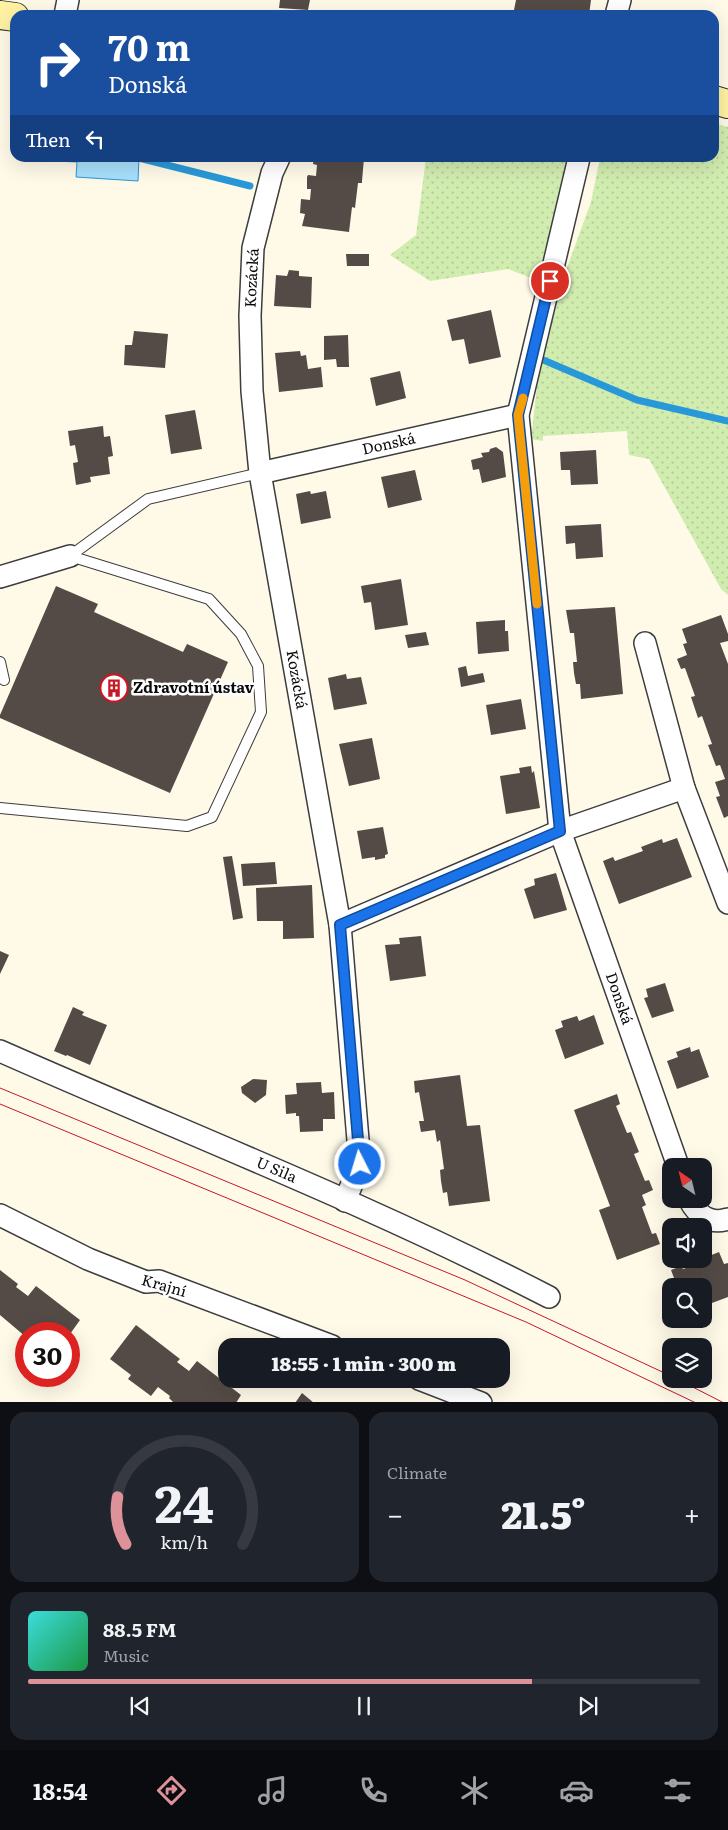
<!DOCTYPE html>
<meta charset="utf-8">
<style>
:root{--surface:#171b24;--page:#20242c;--text:#f1f3f6;--muted:#9ea1a6;--line:#363941;--accent:#dd9199}
body{margin:0;font-family:Literata,serif;background:var(--page);color:var(--text);height:100vh;display:flex;flex-direction:column;font-size:19px;white-space:nowrap}
*{box-sizing:border-box;margin:0}
p{font-size:16px;color:var(--muted)}
.icon{flex:none;width:28px;height:28px;fill:none;stroke:currentColor;stroke-width:2;stroke-linecap:round;stroke-linejoin:round}
.map{position:relative;height:1402px;overflow:hidden}
.side{display:flex;flex-direction:column;gap:10px;padding:10px;background:#0d0f14;flex:1}
.side>*{flex:none}
.top-card{position:absolute;left:10px;top:10px;width:709px;height:152px;border-radius:15px;box-shadow:0 5px 20px #0002;background:#1a4fa0;color:#fff;overflow:hidden}
.needle{width:32px;rotate:325deg}
.fabs{position:absolute;left:662px;top:1158px;display:grid;gap:10px}
.fabs a{display:grid;place-items:center;width:50px;height:50px;border-radius:10px;background:var(--surface);box-shadow:0 5px 20px #0002;font-size:25px}
.speed{position:absolute;left:15px;top:1322px;display:flex;gap:10px;font-size:25px;font-weight:700;text-align:center}
.speed>*{display:grid;place-content:center;width:65px;height:65px;border-radius:50%;background:var(--surface);box-shadow:0 5px 20px #0002;line-height:1}
.speed .limit{border:8px solid #d22;background:#fff;color:#111}
.pin{position:absolute;display:grid;place-items:center;width:42px;height:42px;color:#fff;margin:-21px;border:2px solid #fff;border-radius:50%;box-shadow:0 1px 5px #0007}
.me{position:absolute;width:55px;margin:-28px;rotate:355deg;stroke-linejoin:round;filter:drop-shadow(0 0 4px #0008)}
.turn{display:flex;align-items:center;gap:18px;height:105px;padding:0 15px;font-size:22px}
.turn .icon{width:65px;height:65px;stroke-width:2.5}
.turn b{display:block;font-size:35px;line-height:42px}
.then{display:flex;align-items:center;height:48px;padding:0 15px;background:#0003;gap:10px;font-size:19px}
.big{font-size:38px;font-weight:800;line-height:1.1}
.side .tile{flex:1;display:flex;flex-direction:column;justify-content:center;gap:8px;min-width:0;padding:0 18px;border-radius:15px;background:var(--page)}
.side .dial{align-items:center;gap:0}
.dial svg{height:130px;overflow:visible;fill:none;stroke:var(--line);stroke-width:7;stroke-linecap:round;text-anchor:middle}
.dial text{fill:var(--text);stroke:none}
.song{display:flex;align-items:center;gap:15px}
.cover{width:60px;height:60px;border-radius:8px;background:linear-gradient(135deg,hsl(180 70% 55%),hsl(140 70% 35%))}
.played{height:5px;border-radius:2px;background:linear-gradient(90deg,var(--accent) 75%,var(--line) 75%)}
.keys{display:flex;justify-content:space-around;direction:ltr}
.heat{display:flex;justify-content:space-between;align-items:center;font-size:28px;direction:ltr}
.side .tiles{flex:1;display:grid;gap:10px;grid-template-columns:1fr 1fr}
.tile:last-child{grid-column:span 2}
.trip{position:absolute;left:218px;top:1338px;width:292px;height:50px;border-radius:15px;background:var(--surface);box-shadow:0 5px 20px #0002;font-weight:800;line-height:50px;text-align:center}
.dock{display:flex;height:80px;justify-content:space-around;align-items:center;background:#090b0e;color:var(--muted)}
.dock .icon{width:35px;height:35px}
.dock .active{color:var(--accent)}
.dock b{font-size:22px;color:var(--text)}
.map>svg:first-child{display:block}
.grass{fill:url(#grass-dots)}
.water{fill:#a8dffb;stroke:#2998d8}
.lines{fill:none;stroke-linecap:round;stroke-linejoin:round}
.stream{stroke:#2998d8;stroke-width:7}
.building{fill:#544b46}
.lane-casing{stroke:#3d3d3d;stroke-width:12}
.street-casing{stroke:#3d3d3d;stroke-width:24}
.secondary-casing{stroke:#2c2c2c;stroke-width:30}
.lane{stroke:#fff;stroke-width:10}
.street{stroke:#fff;stroke-width:21}
.secondary{stroke:#fff2a3;stroke-width:28}
.tram{stroke:#c41927;stroke-width:1}
.route-casing{stroke:#114b97;stroke-width:12}
.route{stroke:#1a73e8;stroke-width:9}
.slow{stroke:#f59e0b;stroke-width:9}
.labels{text-anchor:middle;stroke-width:5;stroke-linejoin:round;paint-order:stroke}
.street-label{font-size:15px;fill:#0a0a0a;stroke:#fff}
.poi-label{font-size:15px;font-weight:bold;fill:#0a0a0a;stroke:#fff;text-anchor:start}
</style>
<div class="map">
<svg width="728" height="1403" viewBox="0 0 728 1403">
<defs>
<pattern id="grass-dots" width="8" height="8" patternUnits="userSpaceOnUse" patternTransform="scale(1.25)"><rect width="8" height="8" fill="#d1ecaf"/><path d="M2 2h.1M6 6h.1" fill="none" stroke="#b2c995" stroke-width="1.8" stroke-linecap="round"/></pattern>
</defs>
<rect width="100%" height="100%" fill="#fffae8"/>
<!-- grass -->
<path class="grass" d="M714 123 728 127V595L721 589 649 459 629 455 627 431 543 436V441L531 439 538 376 553 306 591 202 600 158H714Z
M426 158H573L536 280 508 269 430 281 390 255 416 235Z"/>
<!-- water -->
<path class="water" d="M34 158H139L138 181 76 177 77 162 34 160Z"/>
<g class="lines">
<!-- stream -->
<path class="stream" d="M139 158 250 186
M541 359 637 400 728 421"/>
</g>
<!-- building -->
<path class="building" d="M280 0H310L308 10 279 8Z
M516 0H591L589 15H513Z
M314 158H364L362 181V183H358L355 208 352 207 349 232 302 226 305 214 300 213 301 199 310 200 311 189H307V177L308 175 316 176 317 165 313 164Z
M346 254H369V266H347Z
M289 270 299 271V276L312 277 311 308 274 306 276 275 287 276Z
M491 310 501 357 469 364 464 339 452 341 447 320Z
M134 331 168 334 165 368 124 365 125 345H132Z
M348 335 349 367H337L336 359 324 360V336Z
M300 351 301 356 306 355 308 369 321 367 323 387 279 392 275 353Z
M400 371 406 398 376 406 370 378Z
M195 410 202 449 171 454 165 415Z
M103 426 104 437 110 436 113 456 108 457 110 474 90 477 91 482 76 485 73 463 78 462 75 445 70 446 68 431Z
M496 447 503 452 506 477 482 483 479 469 473 470 471 460 483 457 481 453 489 452 490 449Z
M596 450 598 484 571 485 570 470H561L560 452Z
M415 470 422 500 388 508 381 477Z
M310 491 311 494 326 491 331 518 301 524 296 494Z
M601 524 603 557 576 559 575 543 566 544 565 526Z
M401 579 408 625 375 630 371 602 364 603 361 586Z
M56 586 98 604 94 612 183 652 187 644 228 662 170 793 0 718V715Z
M615 607 623 694 581 699 580 684H576L574 673 573 662H577L574 633H570L566 610Z
M721 615 728 634V641L720 643 728 664V816L724 818 716 797 720 796 715 782 725 779 720 765 716 766 708 745 712 744 702 716 698 718 691 697 695 696 685 668 681 669 677 659 687 655 683 644 687 643 682 629Z
M505 620V631H508L509 651 478 654 476 622Z
M426 632 429 645 408 648 405 635Z
M466 666 468 676 483 673 485 682 461 687 458 668Z
M346 674 347 679 361 677 367 704 334 710 328 678Z
M521 699 526 729 491 735 486 705Z
M372 738 380 779 349 786 339 744Z
M531 766 532 773 534 771 540 808 506 814 500 776 520 773 519 768Z
M383 827 388 854 385 855V858L375 860V857L362 859 357 831Z
M677 838 692 877 619 904 603 861 613 857 615 861 643 851 641 847 662 839 663 843Z
M232 856 243 918 233 920 223 857Z
M275 862 277 884 243 886 241 864Z
M556 873 567 910 534 919 524 889 535 885 534 879Z
M312 885 314 938 283 939V921H257L256 888Z
M421 936 426 976 390 981 385 945 400 944 399 938Z
M0 951 9 955 0 974Z
M665 983 674 1011 652 1018 644 998 648 997 646 989Z
M73 1007 84 1012 82 1015 107 1025 90 1065 67 1055 66 1056 54 1051Z
M594 1015 604 1044 565 1059 555 1030 563 1027 561 1021 577 1016 579 1021Z
M690 1047 691 1052 699 1049 709 1077 677 1089 667 1061 678 1057 676 1052Z
M460 1075 467 1126 480 1125 490 1201 449 1206 447 1192 443 1193 441 1181 440 1170 444 1169 440 1140 437 1142 435 1130 421 1132 419 1121H424L419 1092 415 1093 414 1081Z
M253 1079 267 1080 266 1095 255 1103 242 1093 241 1087Z
M321 1082 322 1093 334 1092 335 1119H323V1131L300 1132 299 1116H296V1113L286 1114 285 1095 297 1094 296 1083Z
M617 1094 620 1104 616 1106 627 1133 631 1132 639 1152 634 1154 645 1181 649 1180 653 1190 642 1195 646 1205 642 1207 652 1234 656 1233 660 1244 617 1260 599 1210 610 1206 574 1110Z
M719 1252 724 1264 728 1263V1297L704 1306V1286H677L671 1270 681 1266 683 1269 710 1260 709 1256Z
M0 1270 18 1284 16 1287 28 1296 36 1286 80 1320 70 1334H26V1337L0 1315Z
M136 1325 180 1359 177 1362 189 1371 197 1361 241 1395 236 1403H174L169 1398 170 1396 158 1387 151 1396 128 1379 131 1375 110 1359Z
M302 1393 314 1403H295Z"/>
<g class="lines">
<!-- lane casing -->
<g class="lane-casing">
<path id="lane" d="M0 662 4 680
M0 808 187 826 212 817 261 712 258 666 241 634 209 599 70 556 148 499 260 473"/>
</g>
<!-- street casing -->
<g class="street-casing">
<g id="street">
<path d="M65 15 68 0"/>
<path d="M616 15 620 0"/>
<path id="s1" d="M279 158 272 173 253 248 250 316 252 391 260 473 340 925 360 1164 345 1201"/>
<path id="s2" d="M579 158 518 415 560 831 678 1166"/>
<path id="s3" d="M260 473 518 415"/>
<path d="M0 577 70 556"/>
<path d="M645 643 684 788 728 903"/>
<path d="M340 925 560 831 684 788"/>
<path id="s4" d="M0 1051C183 1132 371 1205 549 1297"/>
<path d="M689 1199C697 1215 710 1225 728 1219"/>
<path d="M0 1215 88 1259 146 1282 159 1281 332 1346"/>
<path d="M419 1379 481 1403"/>
</g>
</g>
<!-- secondary casing -->
<g class="secondary-casing">
<path id="secondary" d="M0 15 15 17
M714 100 728 104"/>
</g>
<!-- lane -->
<use href="#lane" class="lane"/>
<!-- street -->
<use href="#street" class="street"/>
<!-- secondary -->
<use href="#secondary" class="secondary"/>
<!-- tram -->
<path class="tram" d="M0 1088 465 1280 671 1376
M0 1104 526 1322 696 1403
M677 1379 724 1403"/>
</g>
<g class="lines">
<!-- route casing -->
<g class="route-casing">
<path id="route" d="M360 1164 340 925 560 831 518 415 550 281"/>
</g>
<!-- route -->
<use href="#route" class="route"/>
<!-- slow -->
<path class="slow" d="M523 398 518 415 537 604"/>
</g>
<!-- icons -->
<defs>
<g id="building-ring" transform="scale(1.4375)"><circle r="9.5" fill="#fff" stroke="#c41927" stroke-width="1.5"/><path d="M-4-6H4V6H1V3H-1V6H-4ZM-2.5-4.3h1.7v1.8h-1.7ZM.8-4.3h1.7v1.8H.8ZM-2.5-1h1.7V.8h-1.7ZM.8-1h1.7V.8H.8Z" fill="#c41927"/></g>
</defs>
<g fill-rule="evenodd">
<use href="#building-ring" x="114" y="688"/>
</g>
<g class="labels">
<!-- street labels -->
<g class="street-label">
<text transform="translate(252 278) rotate(-87)" y="5">Kozácká</text>
<text dy="5" stroke="none"><textPath href="#s3" startOffset="132">Donská</textPath></text>
<text dy="5" stroke="none"><textPath href="#s1" startOffset="529">Kozácká</textPath></text>
<text dy="5" stroke="none"><textPath href="#s2" startOffset="860">Donská</textPath></text>
<text dy="5" stroke="none"><textPath href="#s4" startOffset="301">U Sila</textPath></text>
<text transform="translate(164 1286) rotate(16)" y="5">Krajní</text>
</g>
<!-- poi labels -->
<g class="poi-label">
<text x="133" y="693">Zdravotní ústav</text>
</g>
</g>
</svg>
<div class="fabs">
<a><svg class="needle" viewBox="-14 -14 28 28"><path d="M0-13l5 13h-10z" fill="#e53935"/><path d="M0 13l5-13h-10z" fill="#9ea1a6"/></svg></a>
<a><svg class="icon" aria-label="sound" viewBox="0 0 24 24"><path d="M4 9h4l5-4v14l-5-4H4zM17 9q2 3 0 6"/></svg></a>
<a><svg class="icon" aria-label="search" viewBox="0 0 24 24"><circle cx="10" cy="10" r="6"/><path d="M15 15l6 6"/></svg></a>
<a><svg class="icon" aria-label="layers" viewBox="0 0 24 24"><path d="M12 4l9 5-9 5-9-5zM3 14l9 5 9-5"/></svg></a>
</div>
<div class="speed"><div class="limit">30</div></div>
<div class="pin" style="left:550px;top:281px;background:#d93025"><svg class="icon" aria-label="arrive" viewBox="0 0 24 24"><path d="M6 21V4h12l-3 4 3 4H6"/></svg></div>
<svg class="me" style="left:360px;top:1164px" viewBox="-20 -20 40 40"><circle r="17" fill="#1a73e8" stroke="#fff" stroke-width="3"/><path d="M0-11L8 9 0 5-8 9z" fill="#fff"/></svg>
<div class="trip">18:55 · 1 min · 300 m</div>
<div class="top-card">
<div class="turn"><svg class="icon" aria-label="right" viewBox="0 0 24 24"><path d="M7 20v-9h11M14 6l5 5-5 5"/></svg><div><b>70 m</b>Donská</div></div>
<div class="then">Then<svg class="icon" aria-label="left" viewBox="0 0 24 24"><path d="M17 20v-9H6M10 6l-5 5 5 5"/></svg></div>
</div>
</div>
<section class="side">
<div class="tiles">
<div class="tile dial"><svg viewBox="0 0 100 80">
<path d="M14 69A42 42 0 1 1 86 69"/>
<path d="M14 69A42 42 0 0 1 9 40" stroke="#dd9199"/>
<text x="50" y="56" font-size="32" font-weight="700">24</text>
<text x="50" y="72" font-size="11">km/h</text>
</svg></div>
<div class="tile"><p>Climate</p>
<div class="heat"><a>−</a><b class="big">21.5°</b><a>+</a></div>
</div>
<div class="tile">
<div class="song"><i class="cover"></i><div><b>88.5 FM</b><p>Music</p></div></div>
<div class="played"></div>
<div class="keys"><svg class="icon" aria-label="previous" viewBox="0 0 24 24"><path d="M18 5L8 12l10 7zM5 5v14"/></svg><svg class="icon" aria-label="pause" viewBox="0 0 24 24"><path d="M8 5v14M16 5v14"/></svg><svg class="icon" aria-label="next" viewBox="0 0 24 24"><path d="M6 5l10 7-10 7zM19 5v14"/></svg></div>
</div>
</div>
</section>
<nav class="dock">
<b>18:54</b>
<svg class="icon active" aria-label="directions" viewBox="0 0 24 24"><path d="M12 3l9 9-9 9-9-9zM9 14v-3h6M13 9l2 2-2 2"/></svg>
<svg class="icon" aria-label="music" viewBox="0 0 24 24"><path d="M9 18V5l10-2v13"/><circle cx="6" cy="18" r="3"/><circle cx="16" cy="16" r="3"/></svg>
<svg class="icon" aria-label="phone" viewBox="0 0 24 24"><path d="M5 4h4l2 5-3 2q2 4 5 5l2-3 5 2v4C11 20 4 13 5 4z"/></svg>
<svg class="icon" aria-label="climate" viewBox="0 0 24 24"><path d="M12 3v18M4 7l16 10M4 17L20 7"/></svg>
<svg class="icon" aria-label="car" viewBox="0 0 24 24"><path d="M5 17H2v-5l4-1 3-4h7l3 4 3 1v5h-3M9 17h6M6 11h13"/><circle cx="7" cy="17" r="2"/><circle cx="17" cy="17" r="2"/></svg>
<svg class="icon" aria-label="filters" viewBox="0 0 24 24"><path d="M4 7h16M4 17h16"/><circle cx="9" cy="7" r="2"/><circle cx="15" cy="17" r="2"/></svg>
</nav>
